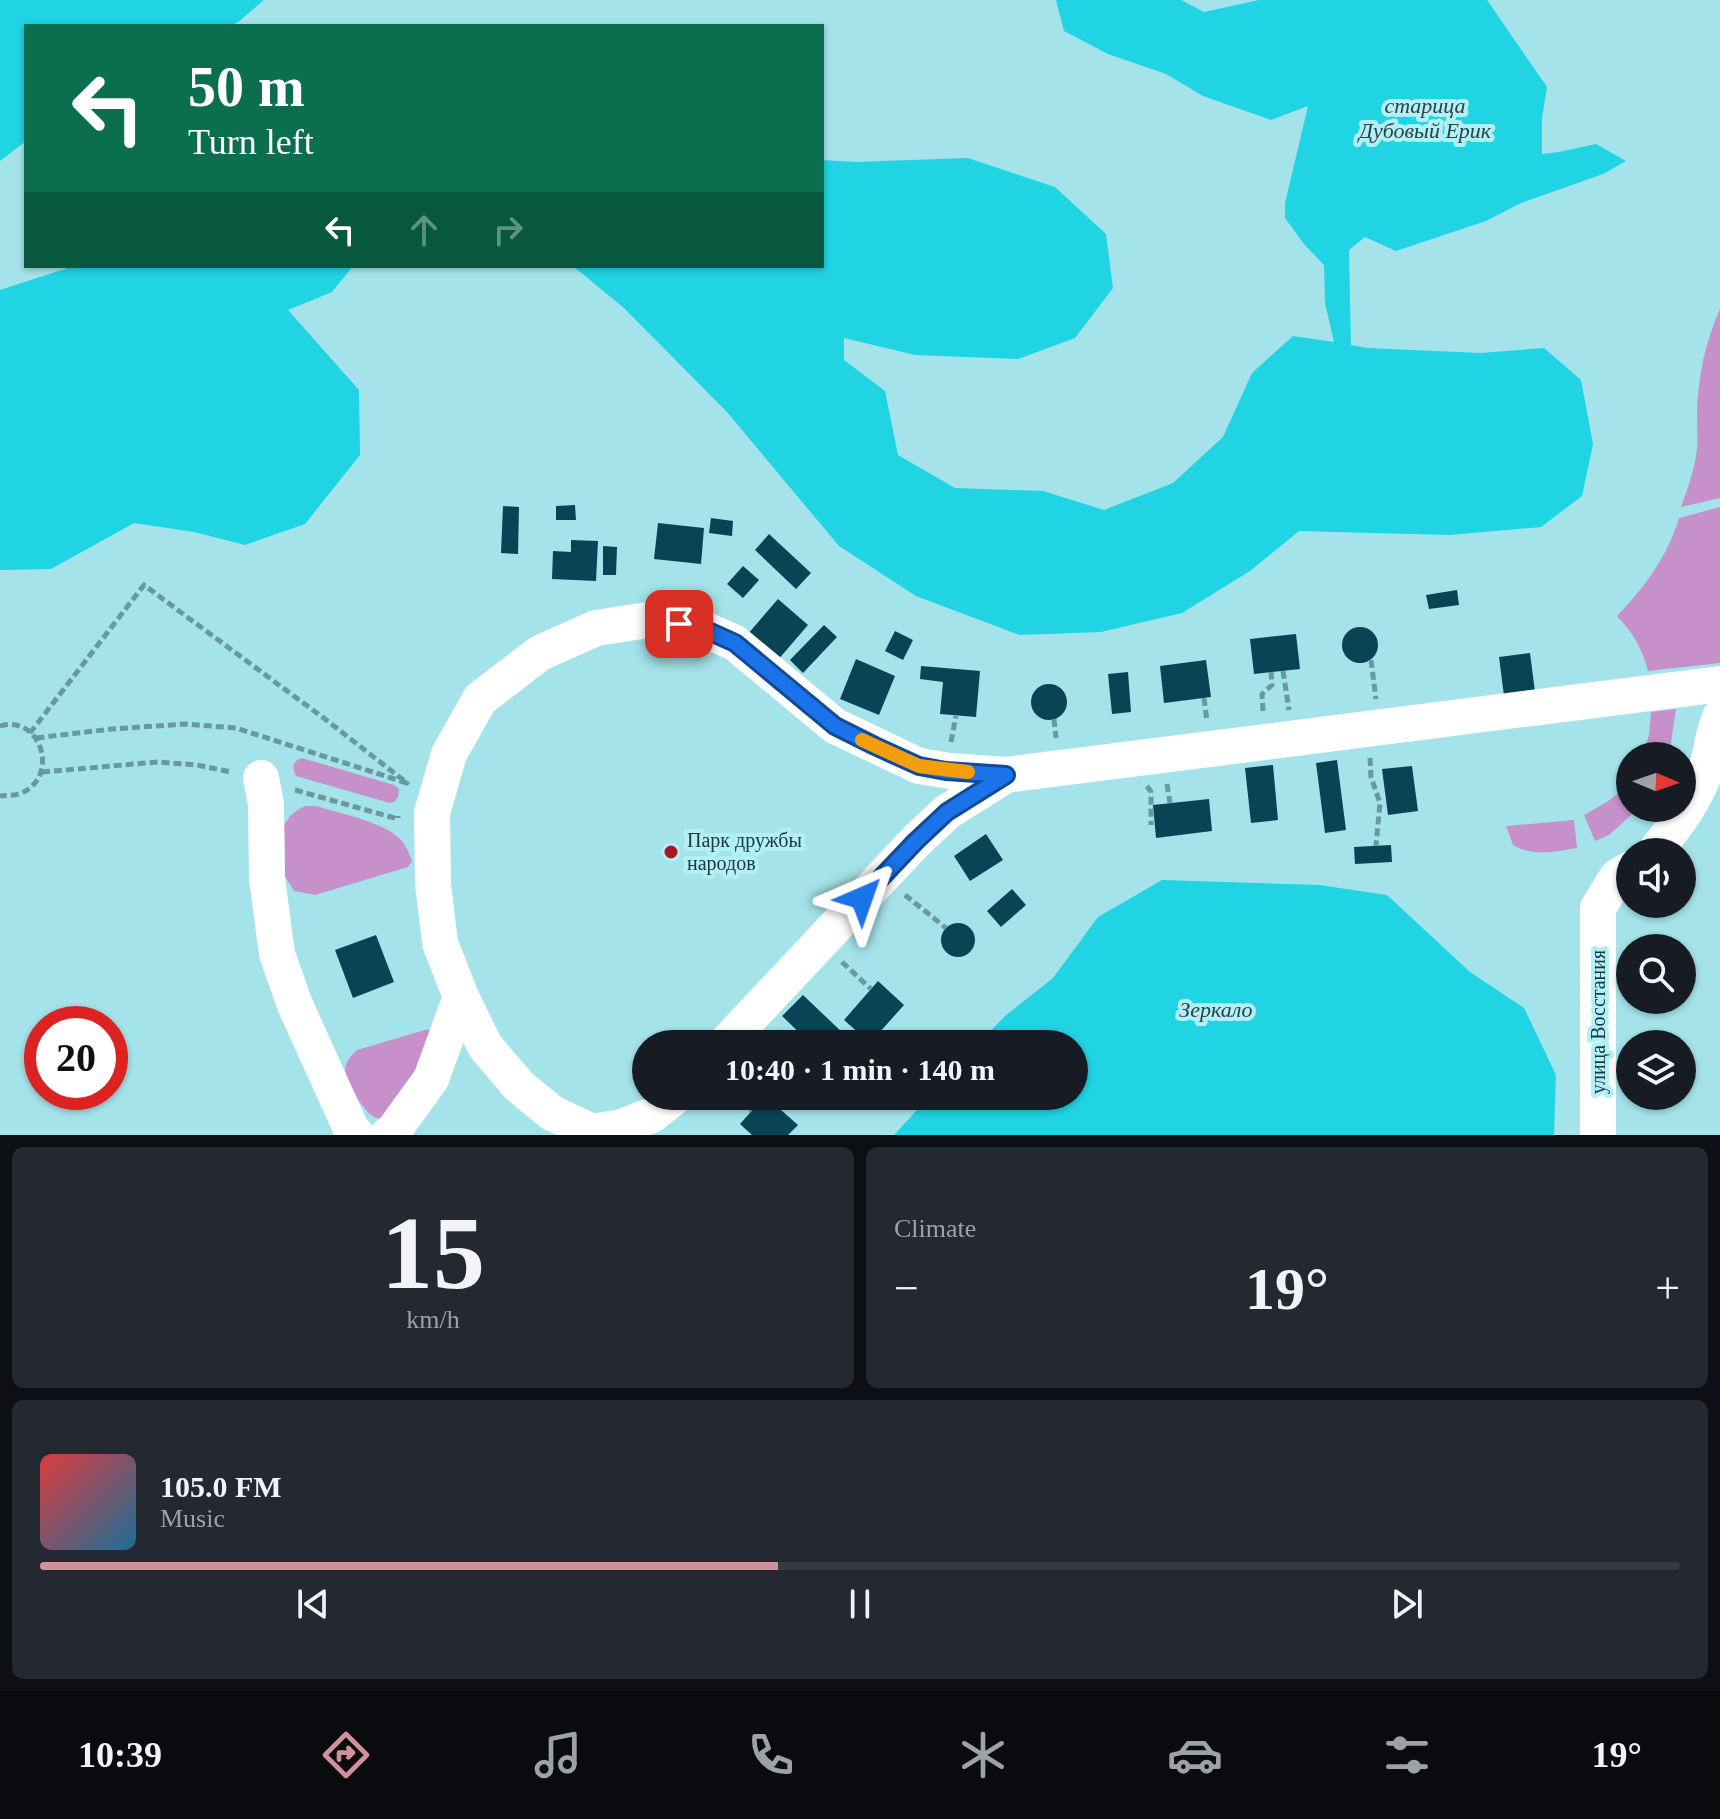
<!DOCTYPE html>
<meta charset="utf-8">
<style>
:root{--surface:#171b24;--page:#242831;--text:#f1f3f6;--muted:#9ea1a6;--line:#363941;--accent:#d29098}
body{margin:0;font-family:Georgia,serif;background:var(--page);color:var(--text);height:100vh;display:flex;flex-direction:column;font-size:30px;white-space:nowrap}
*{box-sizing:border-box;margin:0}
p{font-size:26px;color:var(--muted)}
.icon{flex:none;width:44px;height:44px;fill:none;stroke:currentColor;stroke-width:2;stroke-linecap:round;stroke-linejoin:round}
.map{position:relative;height:1135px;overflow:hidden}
.sheet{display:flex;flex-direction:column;gap:12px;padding:12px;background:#0d0f14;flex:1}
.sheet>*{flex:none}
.hud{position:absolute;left:24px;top:24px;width:800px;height:244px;border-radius:0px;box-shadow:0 2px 6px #0004;background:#0b6e4f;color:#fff;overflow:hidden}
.needle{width:52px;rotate:92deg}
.buttons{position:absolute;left:1616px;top:742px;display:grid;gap:16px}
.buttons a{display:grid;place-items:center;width:80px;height:80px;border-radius:50%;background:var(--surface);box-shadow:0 2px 6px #0004;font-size:40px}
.speed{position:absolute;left:24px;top:1006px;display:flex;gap:16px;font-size:40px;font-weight:700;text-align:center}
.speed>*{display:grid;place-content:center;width:104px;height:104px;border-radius:50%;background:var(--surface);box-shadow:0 2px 6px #0004;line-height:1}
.speed .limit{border:12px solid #d22;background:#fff;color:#111}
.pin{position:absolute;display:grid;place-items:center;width:68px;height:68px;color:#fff;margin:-34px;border-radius:16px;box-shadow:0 4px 12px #0006}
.me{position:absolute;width:88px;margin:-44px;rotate:43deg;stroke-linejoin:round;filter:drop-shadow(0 0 6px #0008)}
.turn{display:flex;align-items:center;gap:28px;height:168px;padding:0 32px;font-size:36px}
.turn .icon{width:104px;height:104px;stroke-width:2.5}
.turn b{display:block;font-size:56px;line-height:68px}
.lanes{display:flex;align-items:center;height:76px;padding:0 32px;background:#0003;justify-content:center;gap:40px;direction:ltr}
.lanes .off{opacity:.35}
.big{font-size:60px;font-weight:700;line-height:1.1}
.sheet .widget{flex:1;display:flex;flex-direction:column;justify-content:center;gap:12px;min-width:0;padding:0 28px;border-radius:12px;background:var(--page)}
.sheet .dial{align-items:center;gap:0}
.dial b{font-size:104px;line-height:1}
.song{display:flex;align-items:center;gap:24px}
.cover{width:96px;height:96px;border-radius:12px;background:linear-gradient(135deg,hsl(0 70% 55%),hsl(200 70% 35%))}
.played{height:8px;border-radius:4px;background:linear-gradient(90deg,var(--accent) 45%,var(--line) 45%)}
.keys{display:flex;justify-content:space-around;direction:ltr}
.heat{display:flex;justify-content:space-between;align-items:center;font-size:44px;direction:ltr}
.sheet .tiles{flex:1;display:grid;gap:12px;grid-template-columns:1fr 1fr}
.widget:last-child{grid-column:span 2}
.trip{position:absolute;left:632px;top:1030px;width:456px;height:80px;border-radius:40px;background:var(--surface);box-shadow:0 2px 6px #0004;font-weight:700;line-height:80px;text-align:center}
.tab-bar{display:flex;height:128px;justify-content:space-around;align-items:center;background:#090b0e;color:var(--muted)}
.tab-bar .icon{width:56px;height:56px}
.tab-bar .current{color:var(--accent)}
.tab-bar b{font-size:36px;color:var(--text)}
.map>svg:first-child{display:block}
.green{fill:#c690cb}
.water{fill:#20d4e3}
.building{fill:#084456}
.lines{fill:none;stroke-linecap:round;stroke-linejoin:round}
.path{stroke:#6a999d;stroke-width:5;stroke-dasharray:8 4;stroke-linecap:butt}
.minor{stroke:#fff;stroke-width:36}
.route-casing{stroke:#114b97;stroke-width:20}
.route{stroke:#1a73e8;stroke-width:14}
.slow{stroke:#f59e0b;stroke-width:14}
.poi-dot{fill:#ab1724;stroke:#b1f0f7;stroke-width:3}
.labels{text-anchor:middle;stroke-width:8;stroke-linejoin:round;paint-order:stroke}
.poi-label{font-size:20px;fill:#1e373a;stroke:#b1f0f7;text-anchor:start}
.street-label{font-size:20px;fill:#1e373a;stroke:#b1f0f7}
.water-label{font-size:22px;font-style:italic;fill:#294346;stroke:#b1f0f7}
</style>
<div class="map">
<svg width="1720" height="1135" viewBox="0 0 1720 1135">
<rect width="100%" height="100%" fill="#a4e3e9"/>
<!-- green -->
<path class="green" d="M1720 309V498L1681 507C1688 488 1695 469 1697 448 1698 436 1697 423 1697 411 1698 376 1706 340 1720 309Z
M1720 507V663L1648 671C1642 648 1633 633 1617 616 1644 588 1668 556 1679 518Z
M1676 709 1669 756H1642L1649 735 1651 712Z
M302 758 394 785 399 789 398 797 394 802 390 803 296 776C292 768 292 761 302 758Z
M1626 787 1630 792V808H1639L1609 835 1595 841 1584 815 1607 802Z
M306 806H316C338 813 384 822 400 839 406 845 409 853 412 861L408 867 315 895 294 891 285 876 284 825 290 816 299 809Z
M1574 820 1577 848C1555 852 1534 857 1513 845L1506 826Z
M436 1029 426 1079 380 1119C369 1116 366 1110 360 1102 347 1083 336 1068 357 1050L425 1030Z"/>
<!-- water -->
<path class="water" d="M0 0H264L237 23 226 26H26V141L0 161Z
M1056 0H1181L1204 12 1259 0H1487L1547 87 1542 118V154L1559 152 1596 144 1626 161 1603 174 1521 203 1486 221 1396 251 1365 237 1349 250 1351 345 1367 348 1481 353 1544 348 1581 380 1593 444 1582 496 1541 527 1450 535 1299 531 1250 571 1182 613 1101 632 1019 635 916 596 839 546 727 412 624 308 573 266H822V160L856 162 968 158 1055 187 1106 234 1113 288 1075 338 1018 359 915 355 844 338V360L885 391 898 455 955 488 1043 491 1104 510 1173 483 1223 437 1252 373 1293 336 1334 342 1325 303 1324 265 1304 244 1285 218V203L1308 106 1271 120 1203 96 1166 74 1108 54 1064 31Z
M74 266H353L332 292 288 310 359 390 360 455 305 524 245 545 194 532 134 523 51 569 0 570V290Z
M1162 880 1319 885 1387 895 1470 972 1524 1008 1556 1075 1554 1135H894L930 1096H1074V1044H978L1005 1016 1053 978 1098 917Z"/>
<!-- building -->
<path class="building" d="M575 505 576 520H556V506Z
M503 506 519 507 518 554 501 553Z
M711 518 733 521 732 536 709 533Z
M658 523 704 528 701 564 654 559Z
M769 534 811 573 796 589 755 550Z
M571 540 598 541 596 581 552 579 553 551 571 552Z
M603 546 617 547 616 575H603Z
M743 566 759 580 743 598 727 584Z
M1457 590 1459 605 1429 609 1426 595Z
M778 599 808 625 777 661 747 635Z
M824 625 837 637 803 673 790 660Z
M1342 645a18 18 0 1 1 36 0a18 18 0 1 1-36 0Z
M895 631 913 640 903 660 885 651Z
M1296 634 1300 669 1254 674 1250 639Z
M1530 653 1535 692 1504 696 1499 657Z
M856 659 895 676 879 715 840 699Z
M1206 660 1211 697 1164 703 1160 666Z
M921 666 980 671 976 717 940 714 943 682 920 679Z
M1128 672 1131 712 1112 714 1108 674Z
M1031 702a18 18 0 1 1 36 0a18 18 0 1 1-36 0Z
M1337 760 1346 830 1325 833 1316 763Z
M1273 765 1278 820 1251 823 1245 768Z
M1412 766 1418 811 1388 815 1382 769Z
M1209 799 1212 831 1156 838 1153 805Z
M986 834 1003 860 970 881 954 856Z
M1391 845 1392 862 1355 864 1354 847Z
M1012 889 1026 905 1001 927 987 911Z
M941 940a17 17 0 1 1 34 0a17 17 0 1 1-34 0Z
M376 935 394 982 353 998 335 950Z
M878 981 904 1005 870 1043 844 1020Z
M803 995 845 1035 836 1044H811L782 1016Z
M765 1096 798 1125 788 1135H752L740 1124Z"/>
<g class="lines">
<!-- path -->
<path class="path" d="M1371 660 1376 699
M1283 671 1289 710
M1204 698 1207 721
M1263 711 1262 694 1272 685 1271 672
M1054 719 1056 738
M0 726C42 714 61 779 19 794 13 796 6 795 0 796
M30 733 144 585 325 719 407 783 236 728 185 724 112 729 36 738
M951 742 956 716
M1370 758 1371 777 1380 803 1376 846
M42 772 158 762 197 765 231 772
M1167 784 1170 803
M1147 786 1151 792V825
M295 790 398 819V816
M905 895 946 928
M842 962 871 989
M806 1044 809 1042
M739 1096 752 1110"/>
<!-- minor -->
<path class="minor" d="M261 778 266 804 267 879 277 954 295 1005 352 1131 357 1135
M1655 852C1674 828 1695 801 1705 772 1712 754 1712 735 1720 717
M725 1044 916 841 947 812 1006 775
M676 1096 652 1115 622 1127 592 1132 552 1113 519 1086 485 1046 461 997 440 943 433 884 432 813 449 754 480 699 540 653 596 628 654 619 704 629 735 643 835 726 919 766 950 771 1006 775 1720 684
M388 1135 394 1130 431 1079 461 997
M1598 1135V908L1617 877 1630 869"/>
</g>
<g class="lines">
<!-- route casing -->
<g class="route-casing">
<path id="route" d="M679 624 704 629 735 643 835 726 875 746 919 766 946 771 1006 775 947 812 916 841 862 898"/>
</g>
<!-- route -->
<use href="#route" class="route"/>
<!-- slow -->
<path class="slow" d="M862 740 919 766 968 772"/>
</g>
<!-- markers -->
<circle class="poi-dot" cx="671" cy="852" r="8"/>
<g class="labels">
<!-- poi labels -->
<g class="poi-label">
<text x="687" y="847">Парк дружбы<tspan x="687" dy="23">народов</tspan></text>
</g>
<!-- street labels -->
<g class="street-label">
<text transform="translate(1598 1022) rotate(-90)" y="7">улица Восстания</text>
</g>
<!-- water labels -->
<g class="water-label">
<text x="1425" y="113">старица<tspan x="1425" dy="25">Дубовый Ерик</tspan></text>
<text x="1216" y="1017">Зеркало</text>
</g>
</g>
</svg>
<div class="buttons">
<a><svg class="needle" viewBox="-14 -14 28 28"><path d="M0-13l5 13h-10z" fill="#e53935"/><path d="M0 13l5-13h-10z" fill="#9ea1a6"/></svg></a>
<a><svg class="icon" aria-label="sound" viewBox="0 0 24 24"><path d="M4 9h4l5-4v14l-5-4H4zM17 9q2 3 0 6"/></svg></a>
<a><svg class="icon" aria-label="search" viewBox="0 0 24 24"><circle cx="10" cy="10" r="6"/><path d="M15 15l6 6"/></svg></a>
<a><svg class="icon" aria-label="layers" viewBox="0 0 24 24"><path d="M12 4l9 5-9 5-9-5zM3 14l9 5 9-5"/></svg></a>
</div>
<div class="speed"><div class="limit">20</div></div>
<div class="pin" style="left:679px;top:624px;background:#d93025"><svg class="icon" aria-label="arrive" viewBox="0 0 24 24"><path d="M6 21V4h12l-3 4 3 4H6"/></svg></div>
<svg class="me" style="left:862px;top:898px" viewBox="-20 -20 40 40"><path d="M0-17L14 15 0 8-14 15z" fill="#1a73e8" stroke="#fff" stroke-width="4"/></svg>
<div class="trip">10:40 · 1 min · 140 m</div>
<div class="hud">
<div class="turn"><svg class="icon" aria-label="left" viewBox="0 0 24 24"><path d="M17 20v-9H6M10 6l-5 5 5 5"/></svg><div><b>50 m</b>Turn left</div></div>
<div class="lanes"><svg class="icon" aria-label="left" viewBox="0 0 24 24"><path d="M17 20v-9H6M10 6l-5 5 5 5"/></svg><svg class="icon off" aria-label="ahead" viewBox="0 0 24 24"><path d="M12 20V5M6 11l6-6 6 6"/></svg><svg class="icon off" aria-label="right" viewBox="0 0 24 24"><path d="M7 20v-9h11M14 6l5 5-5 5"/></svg></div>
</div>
</div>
<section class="sheet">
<div class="tiles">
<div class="widget dial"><b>15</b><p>km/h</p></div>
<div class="widget"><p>Climate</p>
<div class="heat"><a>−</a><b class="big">19°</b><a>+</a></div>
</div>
<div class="widget">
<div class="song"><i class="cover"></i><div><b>105.0 FM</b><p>Music</p></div></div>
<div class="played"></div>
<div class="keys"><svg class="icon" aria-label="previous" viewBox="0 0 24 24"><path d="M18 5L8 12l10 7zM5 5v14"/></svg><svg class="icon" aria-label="pause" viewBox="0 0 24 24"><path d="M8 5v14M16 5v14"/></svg><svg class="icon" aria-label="next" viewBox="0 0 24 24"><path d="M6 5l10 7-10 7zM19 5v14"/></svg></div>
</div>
</div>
</section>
<nav class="tab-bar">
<b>10:39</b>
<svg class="icon current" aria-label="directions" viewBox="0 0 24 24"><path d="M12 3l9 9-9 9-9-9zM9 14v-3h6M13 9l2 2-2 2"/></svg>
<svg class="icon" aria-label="music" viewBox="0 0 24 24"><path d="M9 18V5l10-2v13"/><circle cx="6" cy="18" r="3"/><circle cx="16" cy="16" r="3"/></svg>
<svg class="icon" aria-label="phone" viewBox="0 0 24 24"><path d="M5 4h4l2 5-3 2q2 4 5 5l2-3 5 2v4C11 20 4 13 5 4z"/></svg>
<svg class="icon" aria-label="climate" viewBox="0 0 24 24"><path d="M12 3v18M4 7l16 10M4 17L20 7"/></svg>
<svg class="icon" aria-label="car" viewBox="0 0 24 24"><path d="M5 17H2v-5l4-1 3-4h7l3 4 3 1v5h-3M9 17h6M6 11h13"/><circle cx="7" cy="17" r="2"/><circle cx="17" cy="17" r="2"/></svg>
<svg class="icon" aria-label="filters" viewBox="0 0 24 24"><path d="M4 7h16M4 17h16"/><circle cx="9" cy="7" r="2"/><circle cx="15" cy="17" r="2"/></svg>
<b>19°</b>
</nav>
